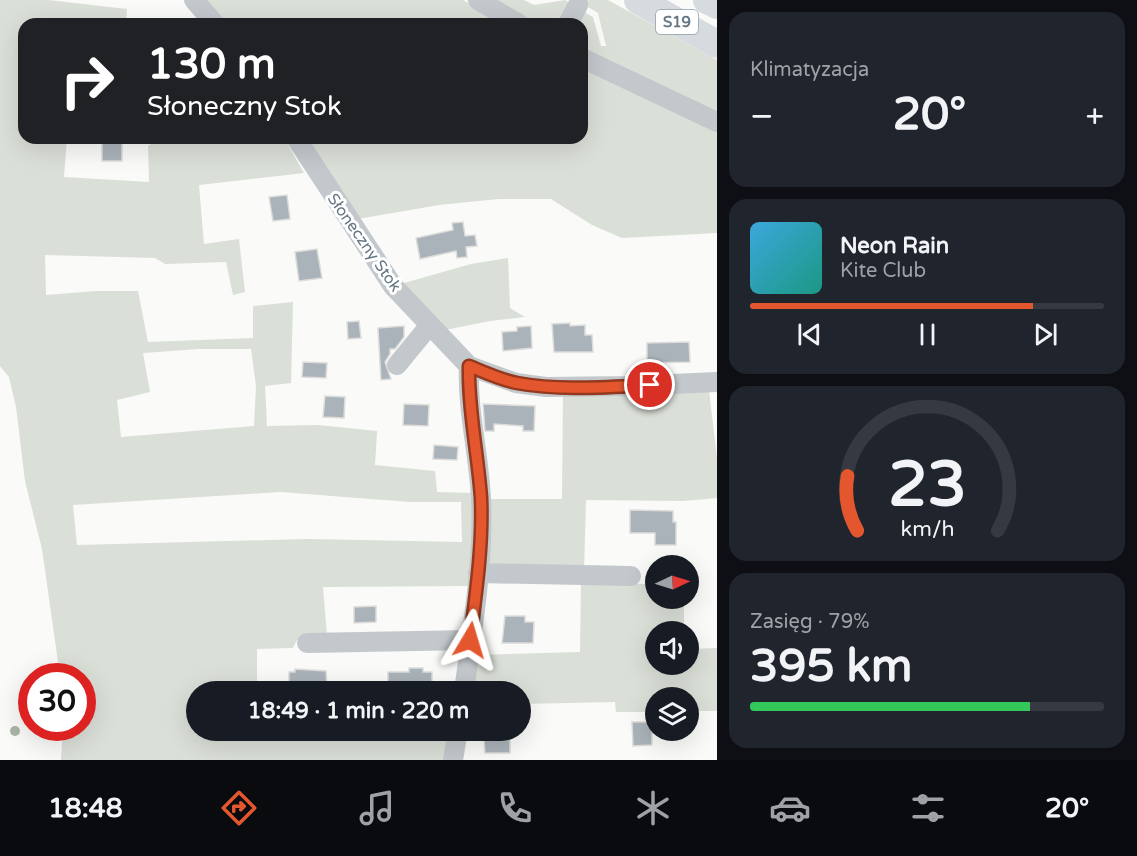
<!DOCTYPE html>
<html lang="pl">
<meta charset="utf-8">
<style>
:root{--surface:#171b24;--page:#20242c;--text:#f1f3f6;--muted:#9ea1a6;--line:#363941;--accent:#e4572e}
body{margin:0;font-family:"Varela Round",sans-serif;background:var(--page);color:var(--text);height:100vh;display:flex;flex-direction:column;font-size:22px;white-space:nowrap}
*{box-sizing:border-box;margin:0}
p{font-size:20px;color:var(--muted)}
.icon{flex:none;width:33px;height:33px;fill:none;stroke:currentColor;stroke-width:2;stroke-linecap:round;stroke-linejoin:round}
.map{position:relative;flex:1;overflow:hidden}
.panel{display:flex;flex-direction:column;gap:12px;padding:12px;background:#0d0f14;width:420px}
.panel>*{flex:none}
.guide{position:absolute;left:18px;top:18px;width:570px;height:126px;border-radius:18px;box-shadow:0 6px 24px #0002;background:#202124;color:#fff;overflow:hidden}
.needle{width:39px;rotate:86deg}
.buttons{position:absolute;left:645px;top:555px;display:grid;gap:12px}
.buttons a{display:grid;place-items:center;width:54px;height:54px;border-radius:50%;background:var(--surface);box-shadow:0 6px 24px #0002;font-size:30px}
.speed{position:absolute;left:18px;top:663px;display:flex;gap:12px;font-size:30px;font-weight:700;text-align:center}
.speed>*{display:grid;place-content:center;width:78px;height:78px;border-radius:50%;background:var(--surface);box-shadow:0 6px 24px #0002;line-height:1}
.speed .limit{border:9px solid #d22;background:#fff;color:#111}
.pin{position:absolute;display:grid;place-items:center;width:51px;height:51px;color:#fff;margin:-26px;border:3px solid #fff;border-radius:50%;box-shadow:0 2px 6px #0007}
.me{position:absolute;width:66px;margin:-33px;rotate:7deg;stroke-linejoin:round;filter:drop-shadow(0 0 4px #0008)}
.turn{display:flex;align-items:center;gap:21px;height:126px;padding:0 30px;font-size:27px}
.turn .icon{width:78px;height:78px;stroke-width:2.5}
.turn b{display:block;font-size:42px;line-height:51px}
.big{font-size:45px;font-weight:700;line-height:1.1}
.panel .widget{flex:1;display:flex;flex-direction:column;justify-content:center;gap:9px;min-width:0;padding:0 21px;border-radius:18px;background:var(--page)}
.panel .dial{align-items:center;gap:0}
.dial svg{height:156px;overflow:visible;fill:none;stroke:var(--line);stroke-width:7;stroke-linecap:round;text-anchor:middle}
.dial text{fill:var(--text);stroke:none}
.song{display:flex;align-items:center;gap:18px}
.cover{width:72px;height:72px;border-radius:9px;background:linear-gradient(135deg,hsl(200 70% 55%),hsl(170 70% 35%))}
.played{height:6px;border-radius:3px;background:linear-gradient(90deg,var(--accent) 80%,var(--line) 80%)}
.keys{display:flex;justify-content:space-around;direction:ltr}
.heat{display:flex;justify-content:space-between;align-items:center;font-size:33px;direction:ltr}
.charge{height:9px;border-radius:4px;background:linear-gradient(90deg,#34c759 79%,var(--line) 0)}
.trip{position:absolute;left:186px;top:681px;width:345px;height:60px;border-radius:30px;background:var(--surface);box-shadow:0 6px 24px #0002;font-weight:700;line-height:60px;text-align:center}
.dock{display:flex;height:96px;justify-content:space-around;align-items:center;background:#090b0e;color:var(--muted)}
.dock .icon{width:42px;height:42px}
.dock .on{color:var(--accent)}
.dock b{font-size:27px;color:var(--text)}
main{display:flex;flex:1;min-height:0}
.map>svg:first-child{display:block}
.green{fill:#dadfd7;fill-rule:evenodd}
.building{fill:#aab3b9;stroke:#dcdcda;stroke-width:1.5}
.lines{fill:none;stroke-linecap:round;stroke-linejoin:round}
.minor{stroke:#c3c8cc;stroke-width:20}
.highway{stroke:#d6dbdf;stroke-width:28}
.tree{fill:#aab4a7}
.route-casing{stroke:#94391e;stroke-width:15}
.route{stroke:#e4572e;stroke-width:10}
.labels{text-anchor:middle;stroke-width:6;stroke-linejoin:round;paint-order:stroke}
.shield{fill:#fff;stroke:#939fa8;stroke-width:1.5}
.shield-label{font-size:15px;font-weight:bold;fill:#657683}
.street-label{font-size:16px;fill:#657683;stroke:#fff}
</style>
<main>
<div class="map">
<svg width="717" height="760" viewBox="0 0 717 760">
<rect width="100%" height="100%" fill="#fafaf8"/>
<!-- green -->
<path class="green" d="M0 0H49L127 9 126 24H24V138H67L64 177 149 182 148 146 156 141 284 138 304 173 199 185 204 244 239 239 245 292 233 295 226 262 165 264 155 258 45 255 46 295 96 291H138L148 342 253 338V306L293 302 291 383 265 386 267 426 318 425 377 431 375 465 435 471 437 492 474 493 470 586 323 587 327 636 297 640 293 648 257 649V691L196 692V730L448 731 444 760H61L63 728H82V676H60L42 549 25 481 16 407 9 377 0 366ZM199 349H251L256 386 254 426 121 437 117 400 150 392 143 353ZM280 492 410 502H461L462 542 309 539 77 545 73 505Z
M205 0H463L505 24H225Z
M494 0H524L534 5 565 0 572 4 559 24H533Z
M576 0H608L717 60V115L582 51V24H575L581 10 593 17 601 46H606L598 13Z
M582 65 717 128V233L622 238 592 225 551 199H499L439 205 352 220 303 138H582Z
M508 258 510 308 525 317 490 321 440 331 397 285 471 264Z
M709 390 717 458V498L683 501 586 500 584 571 492 568 487 558 486 499H562L563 394Z
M651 572H655L656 598 684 599V631L656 632V664H688L689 649 717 648V711H689L688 698H656L655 712H616L615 702 521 704 520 692H471L474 655 580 652 581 582 646 584Z"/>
<!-- building -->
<path class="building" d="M102 140H122V161H102Z
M287 195 290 219 273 221 269 197Z
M463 222 465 236 475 235 477 246 466 247 467 257 457 258 456 251 420 259 416 238 453 230 452 223Z
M317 249 322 278 299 281 295 252Z
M359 321 361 338 348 339 347 322Z
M570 323V326L585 325V335H592L593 352H554L552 324Z
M404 326V337L395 349H390V354L385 362 391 379 381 380 378 328Z
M531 326 532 348 503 351 502 332 517 331V327Z
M689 342 690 362 647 363V343Z
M303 362 327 363 326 378 302 377Z
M325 396 345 397 344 418 323 417Z
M404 404 429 405 428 426 403 425Z
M483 404 535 406 534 431H523V426L494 424V431H485Z
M434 445 458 447 457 460 433 459Z
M630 510 673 511V522H676V545H655V533H630Z
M376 606V622L354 623V607Z
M505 616H525V622H534L533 643H502Z
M409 668H423V672H432V687H427V692H388V672H409Z
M295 669 326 671 327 689H323V692L293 690V683H289V672H295Z
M632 722H652V745L633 746Z
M490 730H510V753H485L484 739H491Z"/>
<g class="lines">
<!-- minor -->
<path class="minor" d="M194 0 215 24
M478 0 519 24
M568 24 578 5
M582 58 717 122
M296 138 393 286 469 366 516 383 546 387 627 386 717 382
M397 365 429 326
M478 573 631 576
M307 643 470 640
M464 692C472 628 484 563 481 499 479 454 467 410 469 366
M453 760 458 730"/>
<!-- highway -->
<path class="highway" d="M638 0 717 44
M707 0 717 5"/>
</g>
<!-- trees -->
<circle class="tree" cx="15" cy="731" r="5"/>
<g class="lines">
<!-- route casing -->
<g class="route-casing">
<path id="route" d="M470 640C476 593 483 545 481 498 478 454 468 410 469 366 484 372 501 380 517 383 560 391 606 387 650 385"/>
</g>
<!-- route -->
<use href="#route" class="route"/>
</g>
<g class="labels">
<!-- shield labels -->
<rect class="shield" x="656" y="10" width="42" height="24" rx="4.5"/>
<g class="shield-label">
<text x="677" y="27">S19</text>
</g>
<!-- street labels -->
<g class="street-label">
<text transform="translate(365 242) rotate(55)" y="6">Słoneczny Stok</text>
</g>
</g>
</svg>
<div class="buttons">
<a><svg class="needle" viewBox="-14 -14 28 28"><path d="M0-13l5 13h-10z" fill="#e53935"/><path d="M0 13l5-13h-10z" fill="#9ea1a6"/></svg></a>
<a><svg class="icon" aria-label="sound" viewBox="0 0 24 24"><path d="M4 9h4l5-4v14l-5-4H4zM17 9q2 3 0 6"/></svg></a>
<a><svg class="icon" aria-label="layers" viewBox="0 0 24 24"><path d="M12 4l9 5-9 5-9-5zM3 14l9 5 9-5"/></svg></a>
</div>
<div class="speed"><div class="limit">30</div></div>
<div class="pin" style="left:650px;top:385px;background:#d93025"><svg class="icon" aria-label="arrive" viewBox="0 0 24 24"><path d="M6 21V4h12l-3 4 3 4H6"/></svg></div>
<svg class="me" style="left:470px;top:640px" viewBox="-20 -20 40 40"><path d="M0-17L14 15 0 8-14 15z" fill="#e4572e" stroke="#fff" stroke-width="4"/></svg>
<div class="trip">18:49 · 1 min · 220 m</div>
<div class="guide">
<div class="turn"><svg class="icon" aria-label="right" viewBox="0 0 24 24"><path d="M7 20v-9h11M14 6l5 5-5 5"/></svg><div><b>130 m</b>Słoneczny Stok</div></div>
</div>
</div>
<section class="panel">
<div class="widget"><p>Klimatyzacja</p>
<div class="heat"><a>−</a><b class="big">20°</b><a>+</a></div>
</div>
<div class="widget">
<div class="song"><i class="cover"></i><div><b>Neon Rain</b><p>Kite Club</p></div></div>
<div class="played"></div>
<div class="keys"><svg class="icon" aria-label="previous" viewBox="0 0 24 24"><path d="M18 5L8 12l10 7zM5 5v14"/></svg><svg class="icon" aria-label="pause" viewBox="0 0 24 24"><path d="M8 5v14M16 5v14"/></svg><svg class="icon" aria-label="next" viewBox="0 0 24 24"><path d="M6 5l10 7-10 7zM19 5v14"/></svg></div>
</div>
<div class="widget dial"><svg viewBox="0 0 100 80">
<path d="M14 69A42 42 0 1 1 86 69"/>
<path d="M14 69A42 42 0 0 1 9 41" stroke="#e4572e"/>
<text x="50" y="56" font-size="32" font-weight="700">23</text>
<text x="50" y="72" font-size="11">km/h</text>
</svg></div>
<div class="widget"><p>Zasięg · 79%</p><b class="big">395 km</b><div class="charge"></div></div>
</section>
</main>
<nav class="dock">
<b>18:48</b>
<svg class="icon on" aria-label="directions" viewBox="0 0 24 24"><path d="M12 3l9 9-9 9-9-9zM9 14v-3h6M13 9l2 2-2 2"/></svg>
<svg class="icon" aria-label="music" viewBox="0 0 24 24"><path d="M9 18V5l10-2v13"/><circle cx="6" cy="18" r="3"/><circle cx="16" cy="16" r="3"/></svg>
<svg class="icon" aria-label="phone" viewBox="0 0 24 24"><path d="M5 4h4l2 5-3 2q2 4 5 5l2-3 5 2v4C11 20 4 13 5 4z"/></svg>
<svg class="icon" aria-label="climate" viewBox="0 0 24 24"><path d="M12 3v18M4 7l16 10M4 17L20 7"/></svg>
<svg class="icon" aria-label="car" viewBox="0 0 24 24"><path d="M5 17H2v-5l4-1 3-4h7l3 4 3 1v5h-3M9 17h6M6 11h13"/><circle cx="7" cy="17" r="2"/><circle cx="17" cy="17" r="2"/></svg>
<svg class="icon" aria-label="filters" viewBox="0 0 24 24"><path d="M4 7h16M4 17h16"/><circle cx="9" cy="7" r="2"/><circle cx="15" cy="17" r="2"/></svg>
<b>20°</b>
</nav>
